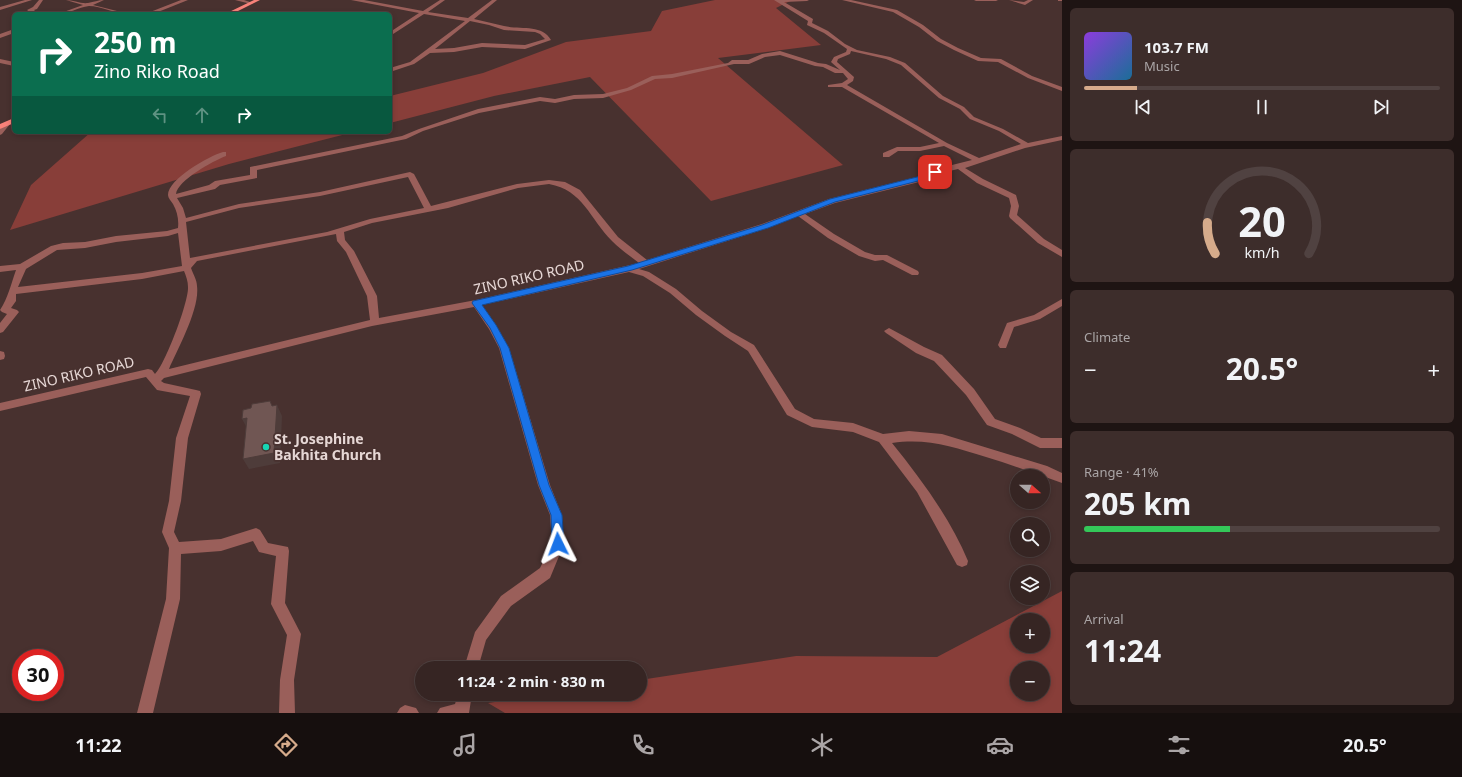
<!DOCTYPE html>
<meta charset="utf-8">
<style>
:root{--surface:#362523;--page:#3d2d2b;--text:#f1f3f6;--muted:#aaa5a6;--line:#504241;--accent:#d6ab8b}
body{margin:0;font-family:"Noto Sans",sans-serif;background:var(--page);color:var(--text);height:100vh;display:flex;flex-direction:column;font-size:15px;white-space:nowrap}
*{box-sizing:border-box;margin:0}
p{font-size:13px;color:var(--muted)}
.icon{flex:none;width:22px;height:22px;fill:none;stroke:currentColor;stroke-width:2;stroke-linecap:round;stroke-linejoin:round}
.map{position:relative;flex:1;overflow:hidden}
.side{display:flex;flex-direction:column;gap:8px;padding:8px;background:#1e1413;width:400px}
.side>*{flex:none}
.top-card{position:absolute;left:12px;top:12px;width:380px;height:122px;border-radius:6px;box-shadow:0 2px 6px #0003,0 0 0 1px var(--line);background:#0b6e4f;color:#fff;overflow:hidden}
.needle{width:26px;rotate:111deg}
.fabs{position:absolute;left:1010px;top:469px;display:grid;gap:8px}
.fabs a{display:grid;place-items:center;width:40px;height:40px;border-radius:50%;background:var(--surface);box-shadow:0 2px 6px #0003,0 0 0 1px var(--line);font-size:20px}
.speed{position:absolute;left:12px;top:649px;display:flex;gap:8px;font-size:20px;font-weight:700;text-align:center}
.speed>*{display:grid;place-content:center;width:52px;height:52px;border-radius:50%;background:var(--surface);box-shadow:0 2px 6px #0003,0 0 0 1px var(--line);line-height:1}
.speed .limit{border:6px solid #d22;background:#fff;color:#111}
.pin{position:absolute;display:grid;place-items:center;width:34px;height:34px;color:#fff;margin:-17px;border-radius:8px;box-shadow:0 2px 6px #0006}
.me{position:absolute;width:44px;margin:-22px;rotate:357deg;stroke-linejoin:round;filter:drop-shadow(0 0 3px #0008)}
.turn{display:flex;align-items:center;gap:14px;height:84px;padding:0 16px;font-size:18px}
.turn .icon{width:52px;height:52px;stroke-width:2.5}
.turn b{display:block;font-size:28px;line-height:34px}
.lanes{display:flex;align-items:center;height:38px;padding:0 16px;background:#0003;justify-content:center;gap:20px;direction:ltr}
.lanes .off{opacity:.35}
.big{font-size:30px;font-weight:700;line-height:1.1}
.side .card{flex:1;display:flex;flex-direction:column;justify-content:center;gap:6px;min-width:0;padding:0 14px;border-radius:6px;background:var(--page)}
.side .dial{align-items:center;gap:0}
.dial svg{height:104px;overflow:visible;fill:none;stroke:var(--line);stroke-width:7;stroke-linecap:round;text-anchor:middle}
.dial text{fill:var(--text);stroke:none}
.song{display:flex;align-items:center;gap:12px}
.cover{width:48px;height:48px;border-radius:6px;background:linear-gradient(135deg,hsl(270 70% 55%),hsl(200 70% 35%))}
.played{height:4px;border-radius:2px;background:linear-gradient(90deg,var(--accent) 15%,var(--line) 15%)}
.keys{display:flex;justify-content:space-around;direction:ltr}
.heat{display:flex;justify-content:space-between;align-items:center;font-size:22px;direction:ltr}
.charge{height:6px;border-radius:3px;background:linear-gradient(90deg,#34c759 41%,var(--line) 0)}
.trip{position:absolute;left:415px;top:661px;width:232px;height:40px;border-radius:20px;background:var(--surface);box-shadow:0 2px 6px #0003,0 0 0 1px var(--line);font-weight:700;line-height:40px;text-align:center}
.dock{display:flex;height:64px;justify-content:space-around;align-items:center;background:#160f0e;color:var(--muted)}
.dock .icon{width:28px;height:28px}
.dock .active{color:var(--accent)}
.dock b{font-size:18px;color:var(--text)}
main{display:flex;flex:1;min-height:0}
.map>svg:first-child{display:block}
.green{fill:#883e39;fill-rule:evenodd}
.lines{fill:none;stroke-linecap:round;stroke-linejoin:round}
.minor{fill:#9a5f5a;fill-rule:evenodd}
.major{fill:#f88179;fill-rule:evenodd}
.shaded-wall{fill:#4e3c3a}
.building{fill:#705653;stroke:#4e3c3a}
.route{fill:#1a73e8;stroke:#114b97}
.poi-dot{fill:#17d5b3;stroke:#48312f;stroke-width:1.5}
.labels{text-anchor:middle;stroke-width:3.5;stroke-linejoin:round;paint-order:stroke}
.street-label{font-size:14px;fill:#e6d7d5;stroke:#48312f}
.poi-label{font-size:14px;font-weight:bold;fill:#e6d7d5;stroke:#48312f;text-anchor:start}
</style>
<main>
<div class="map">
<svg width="1062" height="713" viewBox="0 0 1062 713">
<rect width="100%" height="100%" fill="#48312f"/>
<!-- green -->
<path class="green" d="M715 0H792L776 8 821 45 718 58 843 165 711 201 590 77 494 96 390 123V96L483 73 566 42 651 31 662 11Z
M91 132H354L229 164 10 230 31 185Z
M1062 591V713H505L488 703 548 694H640V680L796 656 937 657ZM1017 620H1043V646H1017ZM1017 668H1043V694H1017Z"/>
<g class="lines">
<!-- minor -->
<path class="minor" d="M25 0H32L0 10V7Z
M39 0H43L37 9 34 10 38 14H32L27 10 33 7Z
M66 0C73 0 81 4 88 3 94 2 98 0 104 0L93 5 129 14C115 14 101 6 89 6 78 7 69 14 58 14L83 5Z
M181 0H188L153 14H145Z
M235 0H244L253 3 251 4Z
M351 0H364L423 11 440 0H445L428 12 468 18 492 0H497L474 19C484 21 494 24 504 26 520 30 542 24 551 40L525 49 482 47 454 52 430 53 414 64 390 72V68L410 62 465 21 424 14 390 36V32L419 13ZM470 21 489 25 504 30 535 32 540 34 545 39 525 45 482 43 454 48 435 49Z
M774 0H809L807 1 784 2 813 19 812 23 828 31 845 44 857 50 890 57 905 63 943 96 964 107 974 117 1003 129 1028 143 1062 136V140L1025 148 965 168 983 179 1016 195 1019 206 1017 215 1044 239 1062 250V257L1038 243 1010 218 1009 216 1011 206 1009 198 977 183 958 169 937 174 923 181 835 203 805 214 834 234 865 252 875 255H887L918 271 919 273 918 275H912L883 260 875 261 859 256 828 238 798 216 768 228 639 269 649 272 676 289 702 311 731 332 754 345 795 409 814 419 853 423 883 434 909 431 942 434 1047 466 1062 473V483C1037 474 1012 465 986 457 953 447 928 438 892 443 921 479 950 518 968 561L967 565 962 567 957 565 917 492 879 442 853 432 812 427 787 415 748 351 725 336 696 315 670 293 643 276 629 272 482 305 496 325 509 348 550 485 562 515 564 544 550 578 511 606 486 640 478 668H464L475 632 501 596 540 568 552 544 550 515 538 485 499 348 489 329 474 307 372 326 164 378 161 381 164 383 196 390 200 391 201 394 188 438 181 501 174 532 179 542 221 539 256 528 260 530 268 543 288 547 289 551 285 603 301 634 294 680 295 713H279L280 680 287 635 271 604 276 556 259 552 253 541 221 551 181 554 180 599 153 713H137L166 599 169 548 162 532 169 501 176 438 190 396 157 390 146 377 0 411V403L148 369 152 370 155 374C165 365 189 301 188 287 188 281 186 276 184 271L142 279 16 294V301L11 308 17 310 19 312 3 332 0 333V323L7 314 2 312 0 310C8 298 11 284 16 270L0 272V266L20 264 51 246 63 243 85 242 116 236 167 231 178 228C179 219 177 211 173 204 171 201 168 198 168 195 168 179 209 156 223 152H226V156C213 161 178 180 176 194L209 185 215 181 250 175V167L402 136 419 129 478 109 540 97 555 99 574 95 603 94 627 88 652 76 672 74 728 63 732 60H748L762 54 780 51 818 63 826 64 840 70 831 62 834 57 846 52 847 49 824 33 807 25 808 21ZM851 51 886 59 901 65 939 98 960 109 970 119 999 131 1021 144 979 158 947 143 847 85 853 81 854 77 837 62 838 59 850 54ZM780 55 815 66 823 67 835 73H843L848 79 842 83 828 85V87H842L939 143 920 147H897L883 153V157H889L898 151H920L944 146 972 160 932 170 917 177 829 199 762 224 647 260 618 237 580 190 565 182 549 180 517 184 431 206 414 174 410 172 320 192 239 204 186 218 183 208 177 198 215 189 220 185 257 178V170L406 139 423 131 479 113 540 101 555 103 574 99 603 98 631 90 655 79 672 78 734 64H749L765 57ZM408 177 424 208 370 219 327 232 190 258 186 222 239 208 320 196ZM549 184C583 190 590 219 612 241 620 249 630 256 639 263L476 300 379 318 377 296 354 251 345 240 344 232 372 223 448 208 518 188ZM178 233 182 266 142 273 18 287 26 269 57 250 85 248 116 242 168 236ZM336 234 337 241 346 252 367 296 370 320 169 369C178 348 200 309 197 286 197 280 193 274 191 268L197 261Z
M842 0H851L897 10 923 25 941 39 958 48 981 58 1001 59 1032 76 1062 87V91L1028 78 998 62 978 61 954 50 937 41 919 27 893 12Z
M974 0H998L996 1H976Z
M1009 0 1024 2 1028 0H1033L1025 5Z
M1058 0H1062V1H1058Z
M14 29V33L0 38V34Z
M0 59 14 62V66L0 63Z
M5 123 10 124 2 134 0 135V129Z
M1062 299V306L1040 319 1014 327 1006 348H1000L998 345 1007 323 1034 315Z
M889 328 924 347 942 355 974 389 995 419 1020 428 1041 438H1062V448H1040L1012 434 987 425 966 395 934 361 916 353 886 333 884 331Z
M0 351 4 352 5 356 4 359 0 360Z
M458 694H472L469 713H437L440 708 455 704Z
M405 705 416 708 419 713H397L400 708Z"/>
<!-- major -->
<path class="major" d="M254 0H260L232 14H225Z
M14 118V123L0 129V124Z"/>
</g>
<!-- shaded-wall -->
<path class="shaded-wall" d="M270 401 275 412 277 405 282 416 280 463 249 469 243 459 272 406Z
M247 418 248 430 242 419Z"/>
<!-- building -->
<path class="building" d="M270 401 272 406 277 405 274 453 243 459 247 418 242 419 243 410 251 408 252 404Z"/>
<!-- route -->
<path class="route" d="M935 170 938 172 937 174 922 180 835 202 768 228 632 270 482 305 496 325 509 348 549 485 562 515 564 544 562 548 558 550 554 548 552 544 551 515 539 485 500 348 490 328 472 303 473 301 628 266 762 225 830 199 917 177Z"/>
<!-- markers -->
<circle class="poi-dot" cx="266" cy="447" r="4"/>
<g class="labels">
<!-- street labels -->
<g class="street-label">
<text transform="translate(529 277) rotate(-13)" y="5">ZINO RIKO ROAD</text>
<text transform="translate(79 374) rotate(-13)" y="5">ZINO RIKO ROAD</text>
</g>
<!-- poi labels -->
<g class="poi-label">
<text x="274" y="444">St. Josephine<tspan x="274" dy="16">Bakhita Church</tspan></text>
</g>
</g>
</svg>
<div class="fabs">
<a><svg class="needle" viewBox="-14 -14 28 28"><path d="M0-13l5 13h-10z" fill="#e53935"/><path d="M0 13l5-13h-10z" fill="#aaa5a6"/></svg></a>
<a><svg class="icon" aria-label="search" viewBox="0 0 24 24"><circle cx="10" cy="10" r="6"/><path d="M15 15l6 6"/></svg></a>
<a><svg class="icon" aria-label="layers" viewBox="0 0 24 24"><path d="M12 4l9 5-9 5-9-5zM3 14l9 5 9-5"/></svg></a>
<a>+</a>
<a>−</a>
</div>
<div class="speed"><div class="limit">30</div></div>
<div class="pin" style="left:935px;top:172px;background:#d93025"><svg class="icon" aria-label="arrive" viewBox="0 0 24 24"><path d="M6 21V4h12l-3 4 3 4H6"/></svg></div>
<svg class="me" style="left:558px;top:544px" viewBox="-20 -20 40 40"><path d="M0-17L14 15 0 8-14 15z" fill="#1a73e8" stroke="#fff" stroke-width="4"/></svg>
<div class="trip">11:24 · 2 min · 830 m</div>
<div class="top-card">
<div class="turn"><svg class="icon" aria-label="right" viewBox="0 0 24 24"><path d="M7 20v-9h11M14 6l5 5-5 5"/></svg><div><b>250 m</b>Zino Riko Road</div></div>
<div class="lanes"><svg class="icon off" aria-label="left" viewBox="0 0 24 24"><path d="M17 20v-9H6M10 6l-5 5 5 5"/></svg><svg class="icon off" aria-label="ahead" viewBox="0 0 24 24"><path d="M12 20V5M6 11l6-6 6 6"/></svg><svg class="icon" aria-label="right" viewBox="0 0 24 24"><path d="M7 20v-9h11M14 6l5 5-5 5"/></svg></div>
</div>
</div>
<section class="side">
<div class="card">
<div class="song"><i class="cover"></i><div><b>103.7 FM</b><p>Music</p></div></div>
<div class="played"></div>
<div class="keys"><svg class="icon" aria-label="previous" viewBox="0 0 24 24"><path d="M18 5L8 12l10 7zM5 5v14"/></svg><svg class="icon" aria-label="pause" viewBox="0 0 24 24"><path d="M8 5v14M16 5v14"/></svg><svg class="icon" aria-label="next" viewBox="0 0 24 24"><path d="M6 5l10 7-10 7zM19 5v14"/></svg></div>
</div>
<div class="card dial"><svg viewBox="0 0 100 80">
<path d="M14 69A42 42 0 1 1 86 69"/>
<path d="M14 69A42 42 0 0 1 8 45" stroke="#d6ab8b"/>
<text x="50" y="56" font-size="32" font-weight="700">20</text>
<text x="50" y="72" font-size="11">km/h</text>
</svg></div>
<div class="card"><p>Climate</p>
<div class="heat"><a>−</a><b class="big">20.5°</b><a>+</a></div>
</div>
<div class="card"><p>Range · 41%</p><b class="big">205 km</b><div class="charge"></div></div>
<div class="card"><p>Arrival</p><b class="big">11:24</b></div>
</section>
</main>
<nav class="dock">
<b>11:22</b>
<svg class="icon active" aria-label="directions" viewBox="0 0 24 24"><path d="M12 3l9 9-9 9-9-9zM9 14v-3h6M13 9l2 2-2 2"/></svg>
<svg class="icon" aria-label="music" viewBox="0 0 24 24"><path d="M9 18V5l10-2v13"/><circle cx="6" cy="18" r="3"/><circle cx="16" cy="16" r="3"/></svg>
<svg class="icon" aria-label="phone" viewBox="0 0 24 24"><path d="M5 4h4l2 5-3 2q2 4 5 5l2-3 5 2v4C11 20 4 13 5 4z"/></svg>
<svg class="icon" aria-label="climate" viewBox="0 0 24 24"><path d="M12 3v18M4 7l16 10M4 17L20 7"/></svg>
<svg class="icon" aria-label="car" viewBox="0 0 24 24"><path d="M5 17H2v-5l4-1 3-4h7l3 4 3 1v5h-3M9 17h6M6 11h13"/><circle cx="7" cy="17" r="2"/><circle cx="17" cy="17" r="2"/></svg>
<svg class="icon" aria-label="filters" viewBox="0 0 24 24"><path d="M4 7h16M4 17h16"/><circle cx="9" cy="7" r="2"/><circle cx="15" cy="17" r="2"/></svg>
<b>20.5°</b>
</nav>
